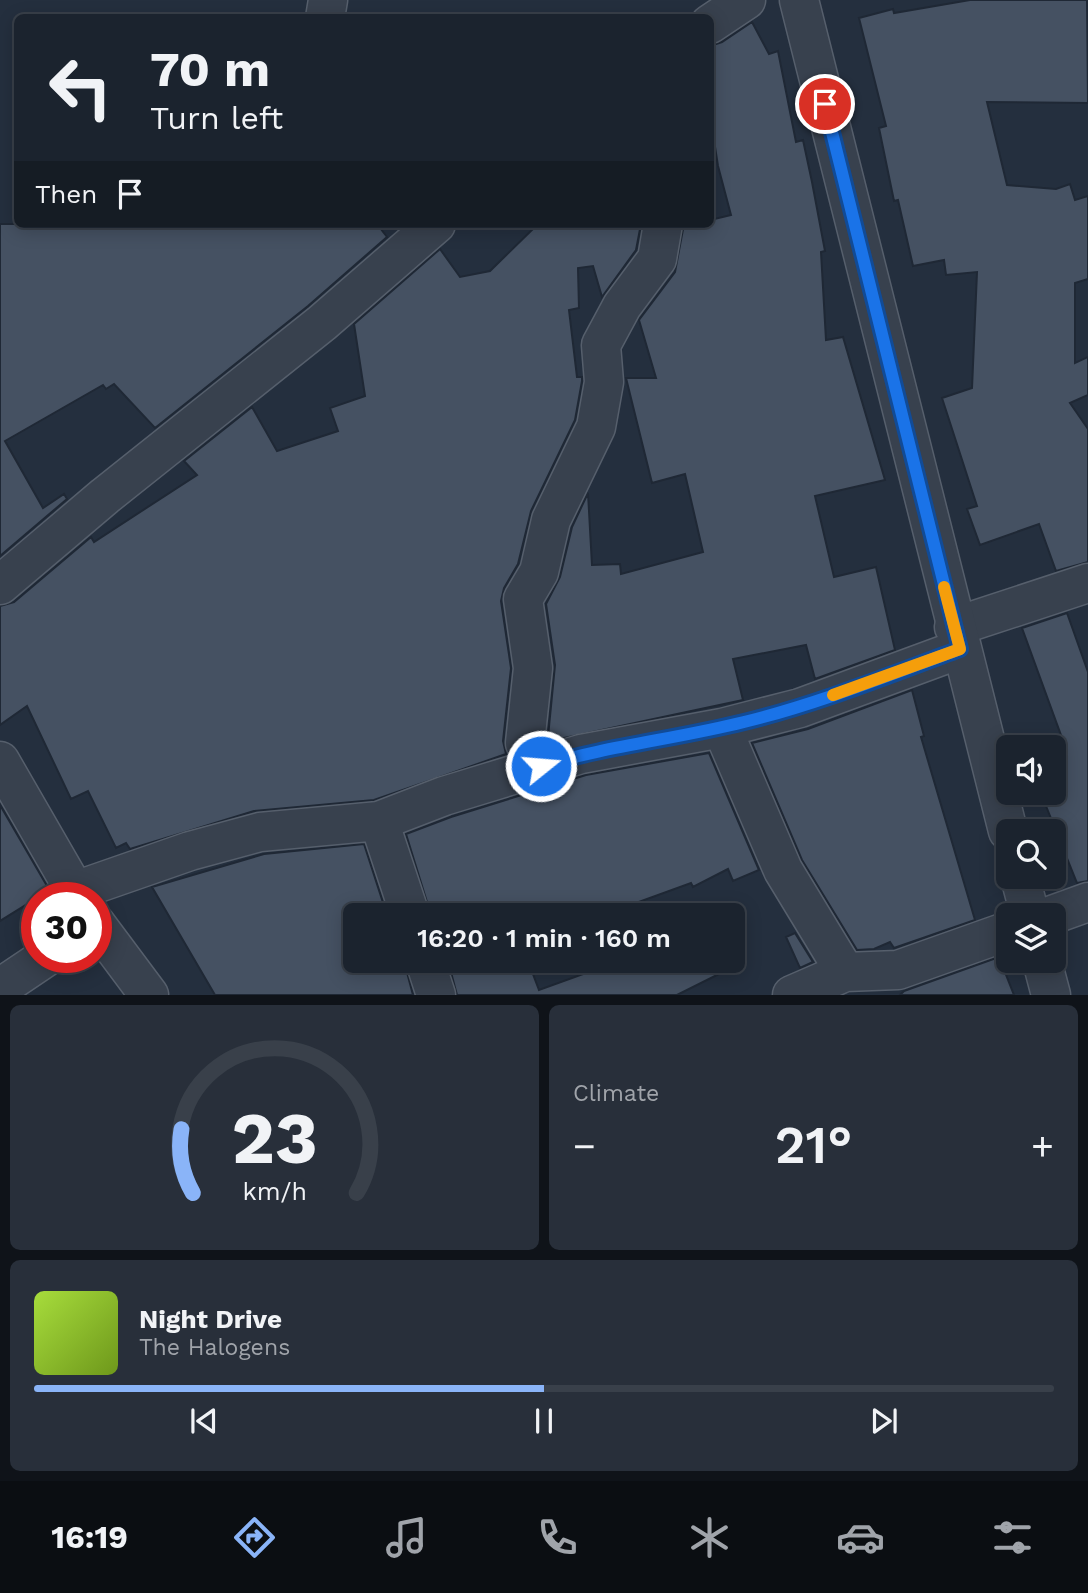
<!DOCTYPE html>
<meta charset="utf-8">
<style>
:root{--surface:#1b232e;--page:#282f3a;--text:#f1f3f6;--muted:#a0a4aa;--line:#39404a;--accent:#8ab4f8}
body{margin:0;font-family:"Work Sans",sans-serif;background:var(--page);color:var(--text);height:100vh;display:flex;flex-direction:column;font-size:26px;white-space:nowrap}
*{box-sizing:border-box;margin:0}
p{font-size:23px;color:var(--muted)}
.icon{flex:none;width:38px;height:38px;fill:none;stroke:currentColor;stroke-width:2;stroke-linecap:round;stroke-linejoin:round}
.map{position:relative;height:995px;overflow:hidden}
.panel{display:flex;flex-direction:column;gap:10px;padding:10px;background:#0f1319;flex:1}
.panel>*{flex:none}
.hud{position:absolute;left:14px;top:14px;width:700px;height:214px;border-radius:10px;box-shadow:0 4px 18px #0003,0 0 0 2px var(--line);background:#1b232e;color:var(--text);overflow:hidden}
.tools{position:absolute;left:996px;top:735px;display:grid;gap:14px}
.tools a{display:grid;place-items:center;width:70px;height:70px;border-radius:10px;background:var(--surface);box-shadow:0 4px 18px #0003,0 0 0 2px var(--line);font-size:35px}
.speed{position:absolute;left:21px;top:882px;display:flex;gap:14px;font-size:35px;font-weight:700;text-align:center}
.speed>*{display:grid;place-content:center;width:91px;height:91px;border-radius:50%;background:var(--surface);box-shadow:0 4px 18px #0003,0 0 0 2px var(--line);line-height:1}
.speed .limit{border:10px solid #d22;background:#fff;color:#111}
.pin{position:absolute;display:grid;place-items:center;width:60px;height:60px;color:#fff;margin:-30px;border:4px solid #fff;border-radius:50%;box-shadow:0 2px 7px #0007}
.me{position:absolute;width:77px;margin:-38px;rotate:73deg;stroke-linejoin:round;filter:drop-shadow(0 0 5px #0008)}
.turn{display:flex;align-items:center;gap:24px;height:147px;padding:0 21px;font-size:32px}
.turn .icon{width:91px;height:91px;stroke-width:2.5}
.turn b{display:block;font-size:49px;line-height:60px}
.then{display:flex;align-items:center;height:66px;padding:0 21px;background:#0003;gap:14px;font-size:26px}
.big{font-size:52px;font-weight:600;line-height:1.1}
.panel .widget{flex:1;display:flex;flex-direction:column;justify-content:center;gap:10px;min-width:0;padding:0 24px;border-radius:10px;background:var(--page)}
.panel .dial{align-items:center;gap:0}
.dial svg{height:182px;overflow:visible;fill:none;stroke:var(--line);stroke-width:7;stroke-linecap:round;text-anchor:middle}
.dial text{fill:var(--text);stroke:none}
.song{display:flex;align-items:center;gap:21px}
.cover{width:84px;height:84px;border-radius:10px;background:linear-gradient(135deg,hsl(80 70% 55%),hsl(80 70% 35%))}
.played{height:7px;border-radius:4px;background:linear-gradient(90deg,var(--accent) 50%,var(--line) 50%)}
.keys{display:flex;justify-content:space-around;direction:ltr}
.heat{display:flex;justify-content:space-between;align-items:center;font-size:38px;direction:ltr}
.panel .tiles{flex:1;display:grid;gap:10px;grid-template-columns:1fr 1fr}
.widget:last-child{grid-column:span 2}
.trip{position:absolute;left:343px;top:903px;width:402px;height:70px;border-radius:10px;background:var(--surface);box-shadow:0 4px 18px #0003,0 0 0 2px var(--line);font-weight:600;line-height:70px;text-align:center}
.tabs{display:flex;height:112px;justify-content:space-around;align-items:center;background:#0b0e12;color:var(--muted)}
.tabs .icon{width:49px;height:49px}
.tabs .selected{color:var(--accent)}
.tabs b{font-size:32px;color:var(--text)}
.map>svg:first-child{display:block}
.building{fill:#455162;stroke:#1f2835;stroke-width:2}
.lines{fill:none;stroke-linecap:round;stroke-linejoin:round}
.minor-casing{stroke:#565f6c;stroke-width:41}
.tertiary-casing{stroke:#565f6c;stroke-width:41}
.minor{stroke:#38414e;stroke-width:38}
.tertiary{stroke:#38414e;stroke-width:38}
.route-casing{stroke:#114b97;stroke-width:18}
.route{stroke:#1a73e8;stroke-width:12}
.slow{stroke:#f59e0b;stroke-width:12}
</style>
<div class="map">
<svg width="1088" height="995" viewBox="0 0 1088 995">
<rect width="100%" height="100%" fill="#242f3e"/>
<!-- building -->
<path class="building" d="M970 0H1087L1088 103 987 102 1007 185 1056 189 1070 184 1075 200 1088 196V279L1075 283V363L1088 357V395L1070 403 1088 429V562L1056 571 1039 524 980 545 967 509 977 506 942 398 972 388 977 272 946 275 944 260 913 266 898 200 894 201 879 128 886 126 859 18 893 9 894 13Z
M752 22 769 54 778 51 796 142 803 140 812 182 825 251 821 252 826 340 843 337 885 480 815 496 834 577 876 567 895 650 815 679 806 645 733 659 743 700 550 741 548 737 555 665 546 604 560 577 572 527 588 493 592 565 620 564 621 574 703 552 685 474 652 483 626 378H656L639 320 675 272 684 224H710V220L731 215 718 166 710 115V46L722 42Z
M0 224H377L387 237 308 306 155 428 114 384 106 389 103 385 5 441 43 508 64 494 67 499 0 556Z
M538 224H641L636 250 602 297 593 266 578 268 579 308 569 310 577 377H582V381L575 420 531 511 518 564 504 588 501 601 511 668 503 741 506 754 374 800 254 811 130 849 126 843 116 848 88 791 71 799 27 706 0 725V606L14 602 91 537 94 542 197 475 184 461 252 407 277 451 338 431 330 408 365 396 354 324 440 249 460 277 490 271Z
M1067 613 1088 672V881L1077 883 1044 801 1054 796V754L1066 749 1022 628Z
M912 690 924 736 921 737 975 920 894 948 890 942 874 949 857 950 802 860 752 743 808 729Z
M709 753 759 870 733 881 728 869 693 887 691 883 603 915H431L406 834 451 817 586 775Z
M0 805 54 898H37L0 921Z
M364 844 387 915H355V961H404L413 995H215L152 887 264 854Z
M795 933 813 962 800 968 786 937Z
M999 957 1014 995H900L904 991Z
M448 961H528L539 990 619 961H745L677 995H457Z"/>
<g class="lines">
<!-- minor casing -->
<g class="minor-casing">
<path id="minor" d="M325 18 328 0
M710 24 746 0
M0 585 105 496 322 323 436 224
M954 627 1088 583
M722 728 783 870 845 972
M0 761 79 898
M541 766 525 743 533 668 523 599 539 572 551 520 596 427 604 382 601 345 622 306 657 259 663 224
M379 821 410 915
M75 891 190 851 260 832 379 821 444 796 581 754 722 728 800 708 960 649
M1052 915 1088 902
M96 924 149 995
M425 961 436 995
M0 988 46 957
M792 995 845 972 898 970 1008 931"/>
</g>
<!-- tertiary casing -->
<g class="tertiary-casing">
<path id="tertiary" d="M799 0 1008 831
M1020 877 1030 915
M1042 961 1051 995"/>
</g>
<!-- minor -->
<use href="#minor" class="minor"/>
<!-- tertiary -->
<use href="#tertiary" class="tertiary"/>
</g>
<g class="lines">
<!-- route casing -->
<g class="route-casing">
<path id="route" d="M541 766C607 746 676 739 744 722 818 704 889 675 960 649L825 104"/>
</g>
<!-- route -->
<use href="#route" class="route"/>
<!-- slow -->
<path class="slow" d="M833 695 960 649 944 587"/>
</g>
</svg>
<div class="tools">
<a><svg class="icon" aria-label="sound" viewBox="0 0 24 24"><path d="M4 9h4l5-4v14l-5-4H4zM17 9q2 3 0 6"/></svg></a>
<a><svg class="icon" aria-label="search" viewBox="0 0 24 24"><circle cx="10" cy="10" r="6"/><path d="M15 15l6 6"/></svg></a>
<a><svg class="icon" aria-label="layers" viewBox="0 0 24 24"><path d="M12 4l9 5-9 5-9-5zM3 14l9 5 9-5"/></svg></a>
</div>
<div class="speed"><div class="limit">30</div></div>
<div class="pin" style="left:825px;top:104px;background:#d93025"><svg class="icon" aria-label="arrive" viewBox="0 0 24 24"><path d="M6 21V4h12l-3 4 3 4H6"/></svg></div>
<svg class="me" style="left:541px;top:766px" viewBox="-20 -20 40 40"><circle r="17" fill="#1a73e8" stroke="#fff" stroke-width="3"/><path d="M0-11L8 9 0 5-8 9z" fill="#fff"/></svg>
<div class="trip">16:20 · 1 min · 160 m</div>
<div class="hud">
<div class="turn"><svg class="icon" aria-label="left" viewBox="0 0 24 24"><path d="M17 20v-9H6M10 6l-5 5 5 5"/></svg><div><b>70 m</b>Turn left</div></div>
<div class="then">Then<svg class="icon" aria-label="arrive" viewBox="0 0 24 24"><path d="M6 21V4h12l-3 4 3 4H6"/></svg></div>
</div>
</div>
<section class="panel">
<div class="tiles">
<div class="widget dial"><svg viewBox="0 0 100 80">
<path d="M14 69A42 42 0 1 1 86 69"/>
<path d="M14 69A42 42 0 0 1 9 41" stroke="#8ab4f8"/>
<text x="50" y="56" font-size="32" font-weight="700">23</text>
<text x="50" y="72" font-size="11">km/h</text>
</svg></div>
<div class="widget"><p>Climate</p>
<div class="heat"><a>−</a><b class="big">21°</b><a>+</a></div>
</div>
<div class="widget">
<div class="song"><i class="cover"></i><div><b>Night Drive</b><p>The Halogens</p></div></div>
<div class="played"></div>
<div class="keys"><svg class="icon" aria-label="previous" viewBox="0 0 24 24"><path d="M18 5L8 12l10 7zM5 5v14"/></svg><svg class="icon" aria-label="pause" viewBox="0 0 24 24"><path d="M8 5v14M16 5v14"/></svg><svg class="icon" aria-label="next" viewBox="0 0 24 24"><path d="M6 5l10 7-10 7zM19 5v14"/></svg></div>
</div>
</div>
</section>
<nav class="tabs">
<b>16:19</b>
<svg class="icon selected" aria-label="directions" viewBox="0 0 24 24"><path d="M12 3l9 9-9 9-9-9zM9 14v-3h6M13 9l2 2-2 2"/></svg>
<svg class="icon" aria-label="music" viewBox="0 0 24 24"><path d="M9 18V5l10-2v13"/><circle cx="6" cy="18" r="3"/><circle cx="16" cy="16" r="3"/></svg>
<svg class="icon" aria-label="phone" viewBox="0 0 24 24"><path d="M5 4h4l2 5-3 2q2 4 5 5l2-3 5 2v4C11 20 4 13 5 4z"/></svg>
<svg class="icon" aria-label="climate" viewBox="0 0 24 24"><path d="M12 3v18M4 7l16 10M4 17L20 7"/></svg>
<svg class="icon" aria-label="car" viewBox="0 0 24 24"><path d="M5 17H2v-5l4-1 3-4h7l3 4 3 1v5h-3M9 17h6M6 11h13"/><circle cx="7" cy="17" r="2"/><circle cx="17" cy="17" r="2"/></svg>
<svg class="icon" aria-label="filters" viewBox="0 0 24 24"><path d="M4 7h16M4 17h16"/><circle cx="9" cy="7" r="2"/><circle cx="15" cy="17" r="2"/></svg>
</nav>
